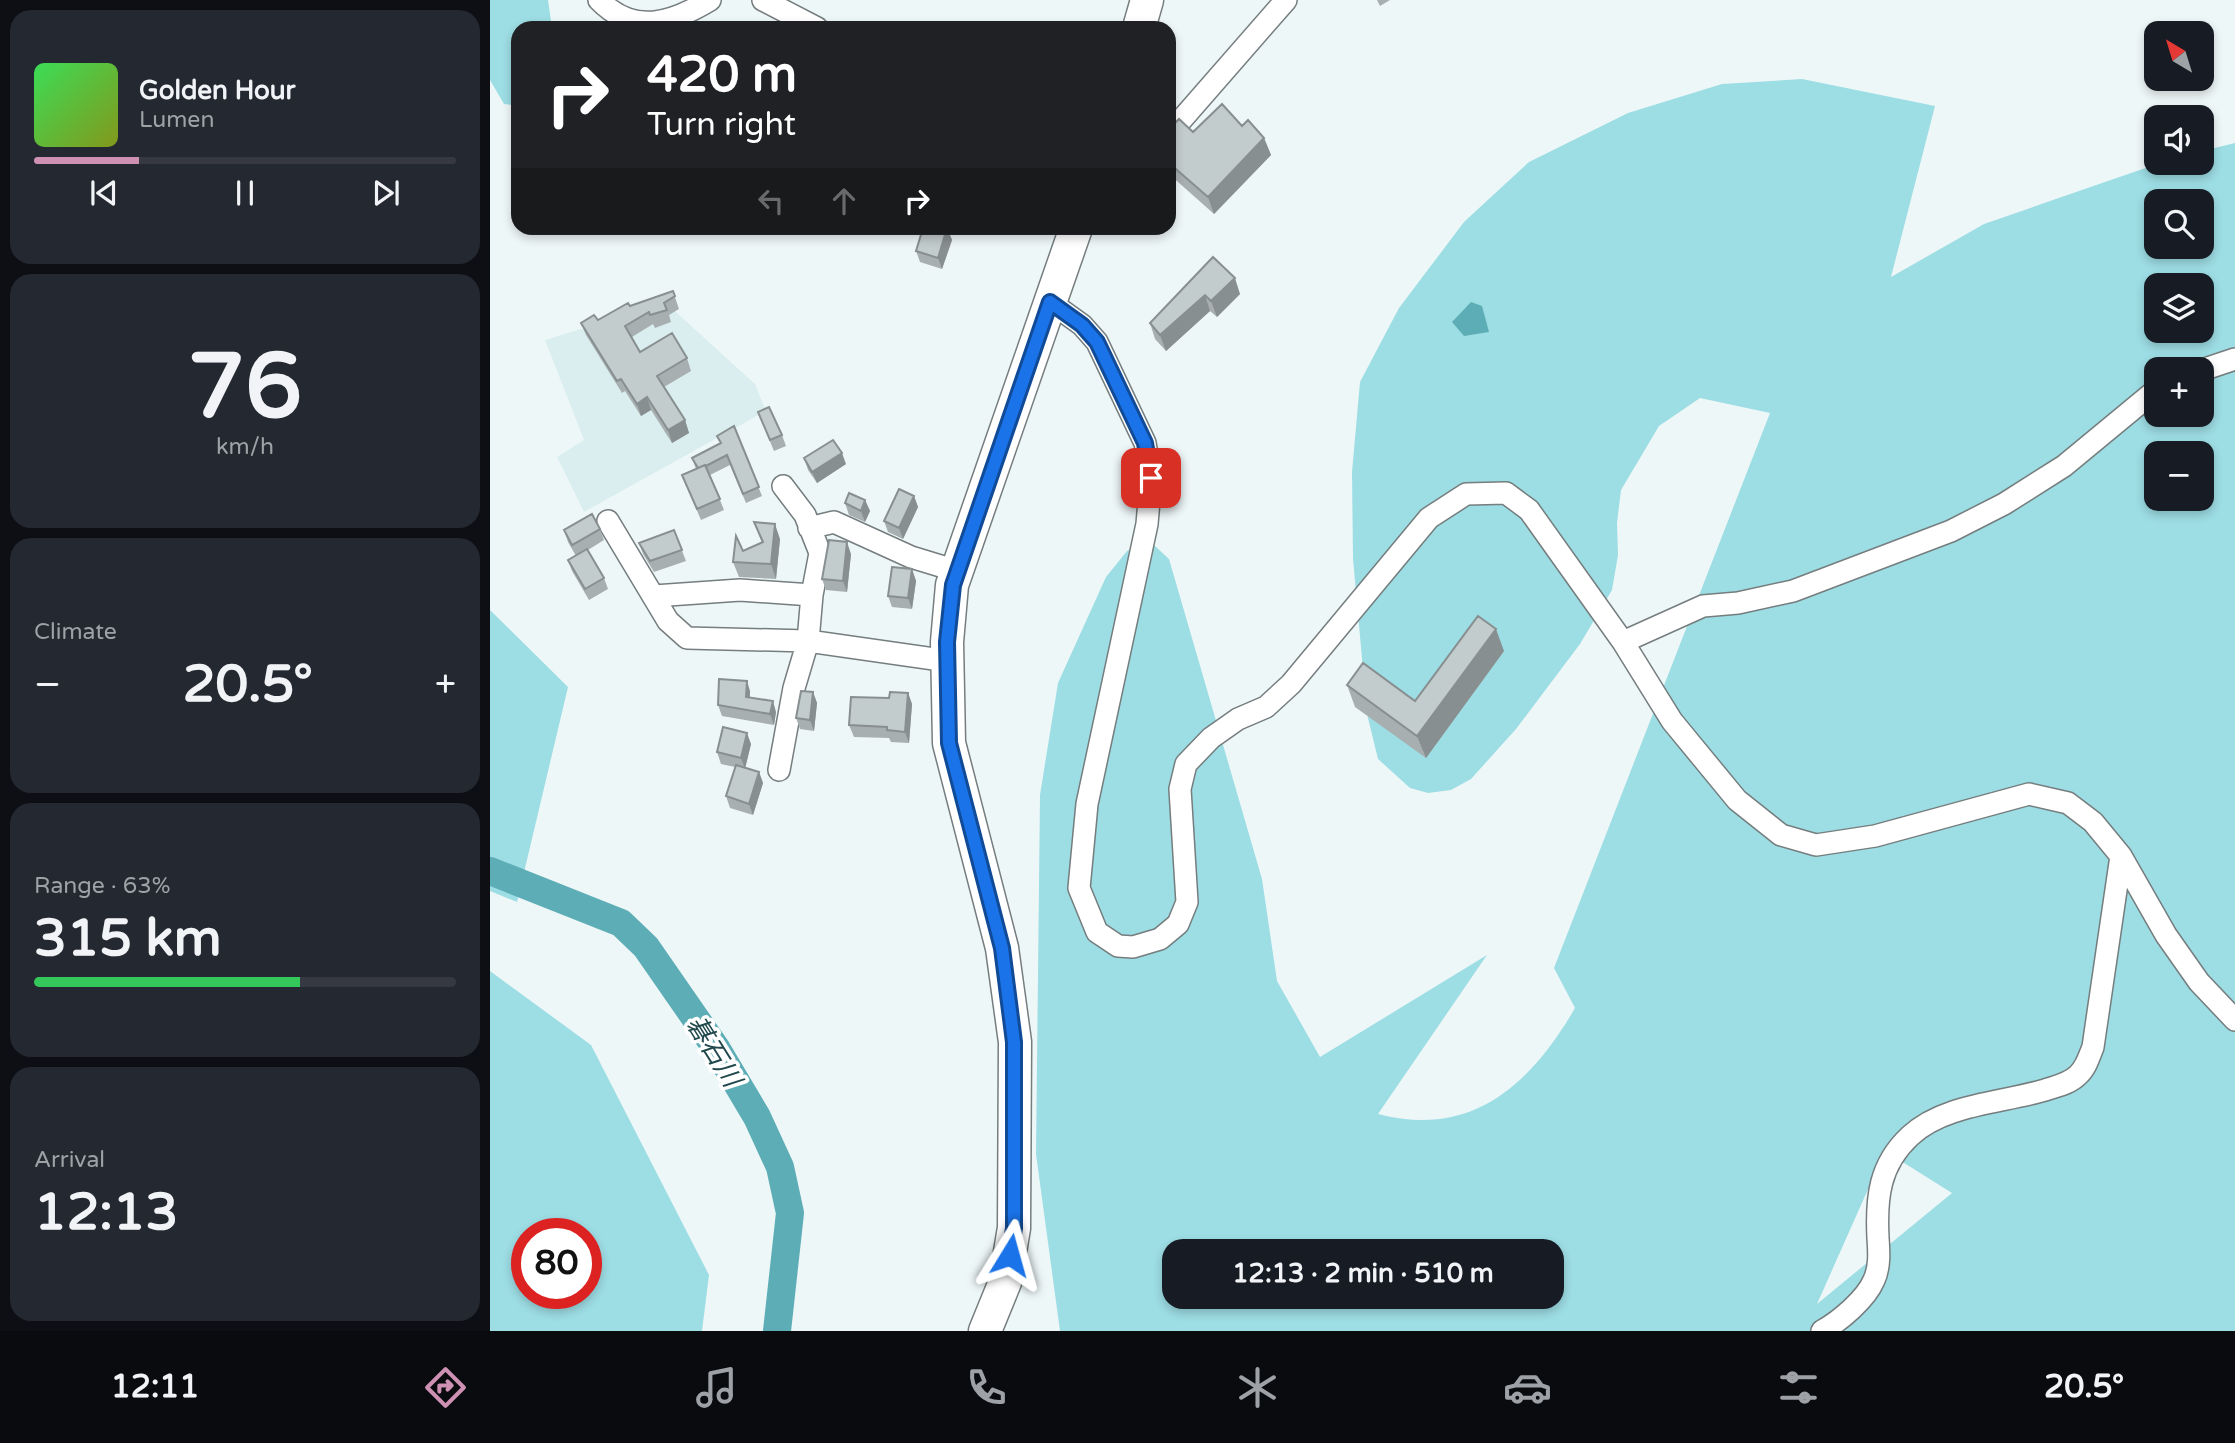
<!DOCTYPE html>
<meta charset="utf-8">
<style>
:root{--surface:#171b24;--page:#242831;--text:#f1f3f6;--muted:#9ea1a6;--line:#363941;--accent:#ce91b4}
body{margin:0;font-family:"Varela Round","Noto Sans JP",sans-serif;background:var(--page);color:var(--text);height:100vh;display:flex;flex-direction:column;font-size:26px;white-space:nowrap}
*{box-sizing:border-box;margin:0}
p{font-size:23px;color:var(--muted)}
.icon{flex:none;width:38px;height:38px;fill:none;stroke:currentColor;stroke-width:2;stroke-linecap:round;stroke-linejoin:round}
.map{position:relative;flex:1;overflow:hidden}
.side{display:flex;flex-direction:column;gap:10px;padding:10px;background:#0d0f14;width:490px}
.side>*{flex:none}
.hud{position:absolute;left:21px;top:21px;width:665px;height:214px;border-radius:21px;box-shadow:0 4px 10px #0003;background:#202124;color:#fff;overflow:hidden}
.needle{width:46px;rotate:322deg}
.buttons{position:absolute;left:1654px;top:21px;display:grid;gap:14px}
.buttons a{display:grid;place-items:center;width:70px;height:70px;border-radius:14px;background:var(--surface);box-shadow:0 4px 10px #0003;font-size:35px}
.speed{position:absolute;left:21px;top:1218px;display:flex;gap:14px;font-size:35px;font-weight:700;text-align:center}
.speed>*{display:grid;place-content:center;width:91px;height:91px;border-radius:50%;background:var(--surface);box-shadow:0 4px 10px #0003;line-height:1}
.speed .limit{border:10px solid #d22;background:#fff;color:#111}
.pin{position:absolute;display:grid;place-items:center;width:60px;height:60px;color:#fff;margin:-30px;border-radius:14px;box-shadow:0 4px 10px #0006}
.me{position:absolute;width:77px;margin:-38px;rotate:8deg;stroke-linejoin:round;filter:drop-shadow(0 0 5px #0008)}
.turn{display:flex;align-items:center;gap:24px;height:147px;padding:0 21px;font-size:32px}
.turn .icon{width:91px;height:91px;stroke-width:2.5}
.turn b{display:block;font-size:49px;line-height:60px}
.lanes{display:flex;align-items:center;height:66px;padding:0 21px;background:#0003;justify-content:center;gap:35px;direction:ltr}
.lanes .off{opacity:.35}
.big{font-size:52px;font-weight:700;line-height:1.1}
.side .card{flex:1;display:flex;flex-direction:column;justify-content:center;gap:10px;min-width:0;padding:0 24px;border-radius:21px;background:var(--page)}
.side .dial{align-items:center;gap:0}
.dial b{font-size:91px;line-height:1}
.song{display:flex;align-items:center;gap:21px}
.cover{width:84px;height:84px;border-radius:10px;background:linear-gradient(135deg,hsl(130 70% 55%),hsl(70 70% 35%))}
.played{height:7px;border-radius:4px;background:linear-gradient(90deg,var(--accent) 25%,var(--line) 25%)}
.keys{display:flex;justify-content:space-around;direction:ltr}
.heat{display:flex;justify-content:space-between;align-items:center;font-size:38px;direction:ltr}
.charge{height:10px;border-radius:5px;background:linear-gradient(90deg,#34c759 63%,var(--line) 0)}
.trip{position:absolute;left:672px;top:1239px;width:402px;height:70px;border-radius:21px;background:var(--surface);box-shadow:0 4px 10px #0003;font-weight:700;line-height:70px;text-align:center}
.dock{display:flex;height:112px;justify-content:space-around;align-items:center;background:#090b0e;color:var(--muted)}
.dock .icon{width:49px;height:49px}
.dock .selected{color:var(--accent)}
.dock b{font-size:32px;color:var(--text)}
main{display:flex;flex:1;min-height:0}
.map>svg:first-child{display:block}
.built{fill:#dbeeef}
.green{fill:#9ddde4;fill-rule:evenodd}
.water{fill:#5dadb6}
.lines{fill:none;stroke-linecap:round;stroke-linejoin:round}
.river{stroke:#5dadb6;stroke-width:28}
.minor-casing{stroke:#757d7e;stroke-width:24}
.highway-casing{stroke:#757d7e;stroke-width:35}
.minor{stroke:#fff;stroke-width:21}
.highway{stroke:#fff;stroke-width:32}
.wall{fill:#a8afb0}
.shaded-wall{fill:#888f90}
.building{fill:#c3cccd;stroke:#888f90;stroke-width:2}
.route-casing{stroke:#114b97;stroke-width:18}
.route{stroke:#1a73e8;stroke-width:12}
.labels{text-anchor:middle;stroke-width:7;stroke-linejoin:round;paint-order:stroke}
.water-label{font-size:26px;font-style:italic;fill:#20474b;stroke:#fff}
</style>
<main>
<section class="side">
<div class="card">
<div class="song"><i class="cover"></i><div><b>Golden Hour</b><p>Lumen</p></div></div>
<div class="played"></div>
<div class="keys"><svg class="icon" aria-label="previous" viewBox="0 0 24 24"><path d="M18 5L8 12l10 7zM5 5v14"/></svg><svg class="icon" aria-label="pause" viewBox="0 0 24 24"><path d="M8 5v14M16 5v14"/></svg><svg class="icon" aria-label="next" viewBox="0 0 24 24"><path d="M6 5l10 7-10 7zM19 5v14"/></svg></div>
</div>
<div class="card dial"><b>76</b><p>km/h</p></div>
<div class="card"><p>Climate</p>
<div class="heat"><a>−</a><b class="big">20.5°</b><a>+</a></div>
</div>
<div class="card"><p>Range · 63%</p><b class="big">315 km</b><div class="charge"></div></div>
<div class="card"><p>Arrival</p><b class="big">12:13</b></div>
</section>
<div class="map">
<svg width="1745" height="1331" viewBox="0 0 1745 1331">
<rect width="100%" height="100%" fill="#eef7f8"/>
<!-- built -->
<path class="built" d="M176 303 265 384 276 411 94 512 67 457 94 440 55 340Z"/>
<!-- green -->
<path class="green" d="M0 0H58L62 28H28V106L14 104 0 80Z
M1312 79 1445 106 1401 277 1494 224 1670 163H1712V151L1745 143V1331H570L546 1154 550 795 568 683 616 577 637 551 654 542 665 546 679 559 772 879 787 981 830 1057 997 955 888 1114C982 1139 1041 1084 1085 1008L1064 968 1280 413 1210 398 1169 426 1131 490 1127 523 1128 555 1122 590 1090 644 1026 729 981 779 961 790 938 793 920 788 888 759 877 714 863 559 862 472 870 382 909 308 974 222 1039 162 1138 113 1232 84ZM1666 201H1712V247H1666ZM1666 285H1712V331H1666ZM1666 369H1712V415H1666ZM1666 453H1712V499H1666ZM1395 1151 1462 1193 1327 1304ZM684 1251H1062V1297H684Z
M0 610 78 687 27 902 0 891Z
M0 971 101 1045 219 1275 212 1331H0ZM37 1234H96V1293H37Z"/>
<!-- water -->
<path class="water" d="M981 302 992 306 999 332 974 336 962 322Z"/>
<g class="lines">
<!-- river -->
<path class="river" d="M0 871 131 923 156 947 226 1048 267 1117 290 1167 300 1213 287 1331"/>
<!-- minor casing -->
<g class="minor-casing">
<path id="minor" d="M109 0C144 36 182 23 220 0
M273 0 327 28
M679 134 796 0
M560 302 592 325 607 342 655 443 661 478 657 524 597 804 589 888 607 932 628 946 643 947 670 939 688 924 697 902 690 789 696 764 721 738 748 719 776 707 801 684 939 518 976 494 1016 493 1039 510 1133 642 1182 721 1247 800 1291 835 1326 845 1385 836 1539 794 1578 803 1603 822 1631 856 1676 935 1709 982 1745 1020
M1712 370 1745 359
M118 521 178 621 197 638 318 641 458 661
M319 528 344 522 421 557 467 571
M164 596 250 590 322 595
M1133 642 1213 606 1248 603 1303 591 1461 531 1514 504 1574 466 1666 390
M289 770 304 688 318 641 322 595 330 553 315 515 293 486
M1332 1331C1350 1321 1376 1299 1384 1280 1390 1267 1389 1252 1388 1238 1386 1198 1389 1165 1420 1136 1454 1104 1512 1103 1555 1090 1567 1086 1579 1084 1588 1075 1596 1068 1599 1057 1603 1047L1631 856"/>
</g>
<!-- highway casing -->
<g class="highway-casing">
<path id="highway" d="M649 28 657 0
M495 1331 515 1282 524 1228 525 1042 512 948 459 743 457 642 462 585 586 228"/>
</g>
<!-- minor -->
<use href="#minor" class="minor"/>
<!-- highway -->
<use href="#highway" class="highway"/>
</g>
<!-- wall -->
<path class="wall" d="M887 0H900L890 6Z
M752 126 774 138 781 155 724 214 679 174V129L703 132Z
M457 228 462 240 452 269 430 262 426 251Z
M723 257 750 294 727 317 720 311 676 351 665 339 660 323Z
M183 291 189 309 179 315 181 322 165 328 163 324 142 337 150 352 197 358 201 371 174 387 195 420 199 433 182 443 161 410 151 416 135 391 132 393 96 335 91 323 108 320 140 306Z
M268 412 292 435 296 446 284 451Z
M244 426 272 496 256 503 240 465 220 475 234 510 211 520 192 475 206 469 202 458 230 443 227 436Z
M314 458 356 464 327 483 318 470Z
M424 496 428 507 413 539 398 532 394 521Z
M375 500 380 511 375 522 359 515 355 503Z
M264 522 290 539 286 579 249 577 243 562 253 551 272 543Z
M110 529 114 540 98 550 114 578 118 589 99 600 82 571 78 560 86 556 78 542 74 530Z
M184 530 196 561 164 572 153 554 149 543Z
M361 554 357 592 336 590 332 579Z
M422 569 426 581 422 609 402 607 398 596Z
M1014 651 936 758 865 707 857 685 925 701Z
M260 691V697L286 712 284 725 232 716 228 705Z
M323 692 327 703 324 731 310 729 306 718Z
M418 693 422 704 419 743 401 742 399 738 364 737 359 725 399 698Z
M261 744 255 768 269 772 273 783 263 815 240 808 236 796 245 767 231 764 227 752Z"/>
<!-- shaded-wall -->
<path class="shaded-wall" d="M774 138 781 155 724 214 718 197Z
M457 228 462 240 452 269 448 258Z
M745 278 750 294 727 317 721 301Z
M715 295 720 311 676 351 670 335Z
M157 397 161 410 151 416 147 404Z
M195 420 199 433 182 443 178 430Z
M352 453 356 464 327 483 322 472Z
M424 496 428 507 413 539 409 528Z
M375 500 380 511 375 522 371 511Z
M285 524 290 539 286 579 281 564Z
M357 542 361 554 357 592 353 581Z
M422 569 426 581 422 609 418 598Z
M1006 629 1014 651 936 758 927 736Z
M257 681 260 691 259 707 256 697Z
M323 692 327 703 324 731 320 720Z
M418 693 422 704 419 743 415 732Z
M283 701 286 712 284 725 280 714Z
M257 733 261 744 255 769 251 758Z
M269 772 273 783 263 815 259 804Z"/>
<!-- building -->
<path class="building" d="M732 104 752 126 758 120 774 138 718 197 679 163V129L689 119 703 132Z
M433 228H457L448 258 426 251Z
M723 257 745 278 721 301 715 295 670 335 660 323Z
M183 291 185 296 174 303 177 310 160 315 159 312 135 326 150 352 182 333 197 358 167 376 195 420 178 430 157 397 147 404 131 379 127 381 91 323 104 315 108 320 138 303 140 306Z
M279 407 292 435 280 440 268 412Z
M244 426 269 487 253 494 237 455 216 466 215 465 208 468 202 458 231 443 227 436Z
M343 440 352 453 322 472 314 458Z
M215 465 230 499 207 509 192 475Z
M409 489 424 496 409 528 394 521Z
M359 493 375 500 371 511 355 503Z
M102 514 110 529 82 545 74 530Z
M264 522 285 524 281 564 243 562 246 536 253 551 273 542Z
M184 530 192 550 160 561 149 543Z
M339 540 357 542 353 581 332 579Z
M97 549 114 578 95 589 78 560Z
M402 567 422 569 418 598 398 596Z
M988 616 1006 629 927 736 857 685 873 663 925 701Z
M229 679 257 681 256 697 283 701 280 714 228 705Z
M311 691 323 692 320 720 306 718Z
M400 692 418 693 415 732 397 730V727L359 725 361 697 399 698Z
M233 727 257 733 251 758 227 752Z
M246 765 269 772 259 804 236 796Z"/>
<g class="lines">
<!-- route casing -->
<g class="route-casing">
<path id="route" d="M520 1255 524 1228V1042L512 948 459 743 457 642 463 585 560 302 592 325 607 342 655 443 661 478"/>
</g>
<!-- route -->
<use href="#route" class="route"/>
</g>
<g class="labels">
<!-- water labels -->
<g class="water-label">
<text transform="translate(224 1051) rotate(58)" y="9">碁石川</text>
</g>
</g>
</svg>
<div class="buttons">
<a><svg class="needle" viewBox="-14 -14 28 28"><path d="M0-13l5 13h-10z" fill="#e53935"/><path d="M0 13l5-13h-10z" fill="#9ea1a6"/></svg></a>
<a><svg class="icon" aria-label="sound" viewBox="0 0 24 24"><path d="M4 9h4l5-4v14l-5-4H4zM17 9q2 3 0 6"/></svg></a>
<a><svg class="icon" aria-label="search" viewBox="0 0 24 24"><circle cx="10" cy="10" r="6"/><path d="M15 15l6 6"/></svg></a>
<a><svg class="icon" aria-label="layers" viewBox="0 0 24 24"><path d="M12 4l9 5-9 5-9-5zM3 14l9 5 9-5"/></svg></a>
<a>+</a>
<a>−</a>
</div>
<div class="speed"><div class="limit">80</div></div>
<div class="pin" style="left:661px;top:478px;background:#d93025"><svg class="icon" aria-label="arrive" viewBox="0 0 24 24"><path d="M6 21V4h12l-3 4 3 4H6"/></svg></div>
<svg class="me" style="left:520px;top:1255px" viewBox="-20 -20 40 40"><path d="M0-17L14 15 0 8-14 15z" fill="#1a73e8" stroke="#fff" stroke-width="4"/></svg>
<div class="trip">12:13 · 2 min · 510 m</div>
<div class="hud">
<div class="turn"><svg class="icon" aria-label="right" viewBox="0 0 24 24"><path d="M7 20v-9h11M14 6l5 5-5 5"/></svg><div><b>420 m</b>Turn right</div></div>
<div class="lanes"><svg class="icon off" aria-label="left" viewBox="0 0 24 24"><path d="M17 20v-9H6M10 6l-5 5 5 5"/></svg><svg class="icon off" aria-label="ahead" viewBox="0 0 24 24"><path d="M12 20V5M6 11l6-6 6 6"/></svg><svg class="icon" aria-label="right" viewBox="0 0 24 24"><path d="M7 20v-9h11M14 6l5 5-5 5"/></svg></div>
</div>
</div>
</main>
<nav class="dock">
<b>12:11</b>
<svg class="icon selected" aria-label="directions" viewBox="0 0 24 24"><path d="M12 3l9 9-9 9-9-9zM9 14v-3h6M13 9l2 2-2 2"/></svg>
<svg class="icon" aria-label="music" viewBox="0 0 24 24"><path d="M9 18V5l10-2v13"/><circle cx="6" cy="18" r="3"/><circle cx="16" cy="16" r="3"/></svg>
<svg class="icon" aria-label="phone" viewBox="0 0 24 24"><path d="M5 4h4l2 5-3 2q2 4 5 5l2-3 5 2v4C11 20 4 13 5 4z"/></svg>
<svg class="icon" aria-label="climate" viewBox="0 0 24 24"><path d="M12 3v18M4 7l16 10M4 17L20 7"/></svg>
<svg class="icon" aria-label="car" viewBox="0 0 24 24"><path d="M5 17H2v-5l4-1 3-4h7l3 4 3 1v5h-3M9 17h6M6 11h13"/><circle cx="7" cy="17" r="2"/><circle cx="17" cy="17" r="2"/></svg>
<svg class="icon" aria-label="filters" viewBox="0 0 24 24"><path d="M4 7h16M4 17h16"/><circle cx="9" cy="7" r="2"/><circle cx="15" cy="17" r="2"/></svg>
<b>20.5°</b>
</nav>
